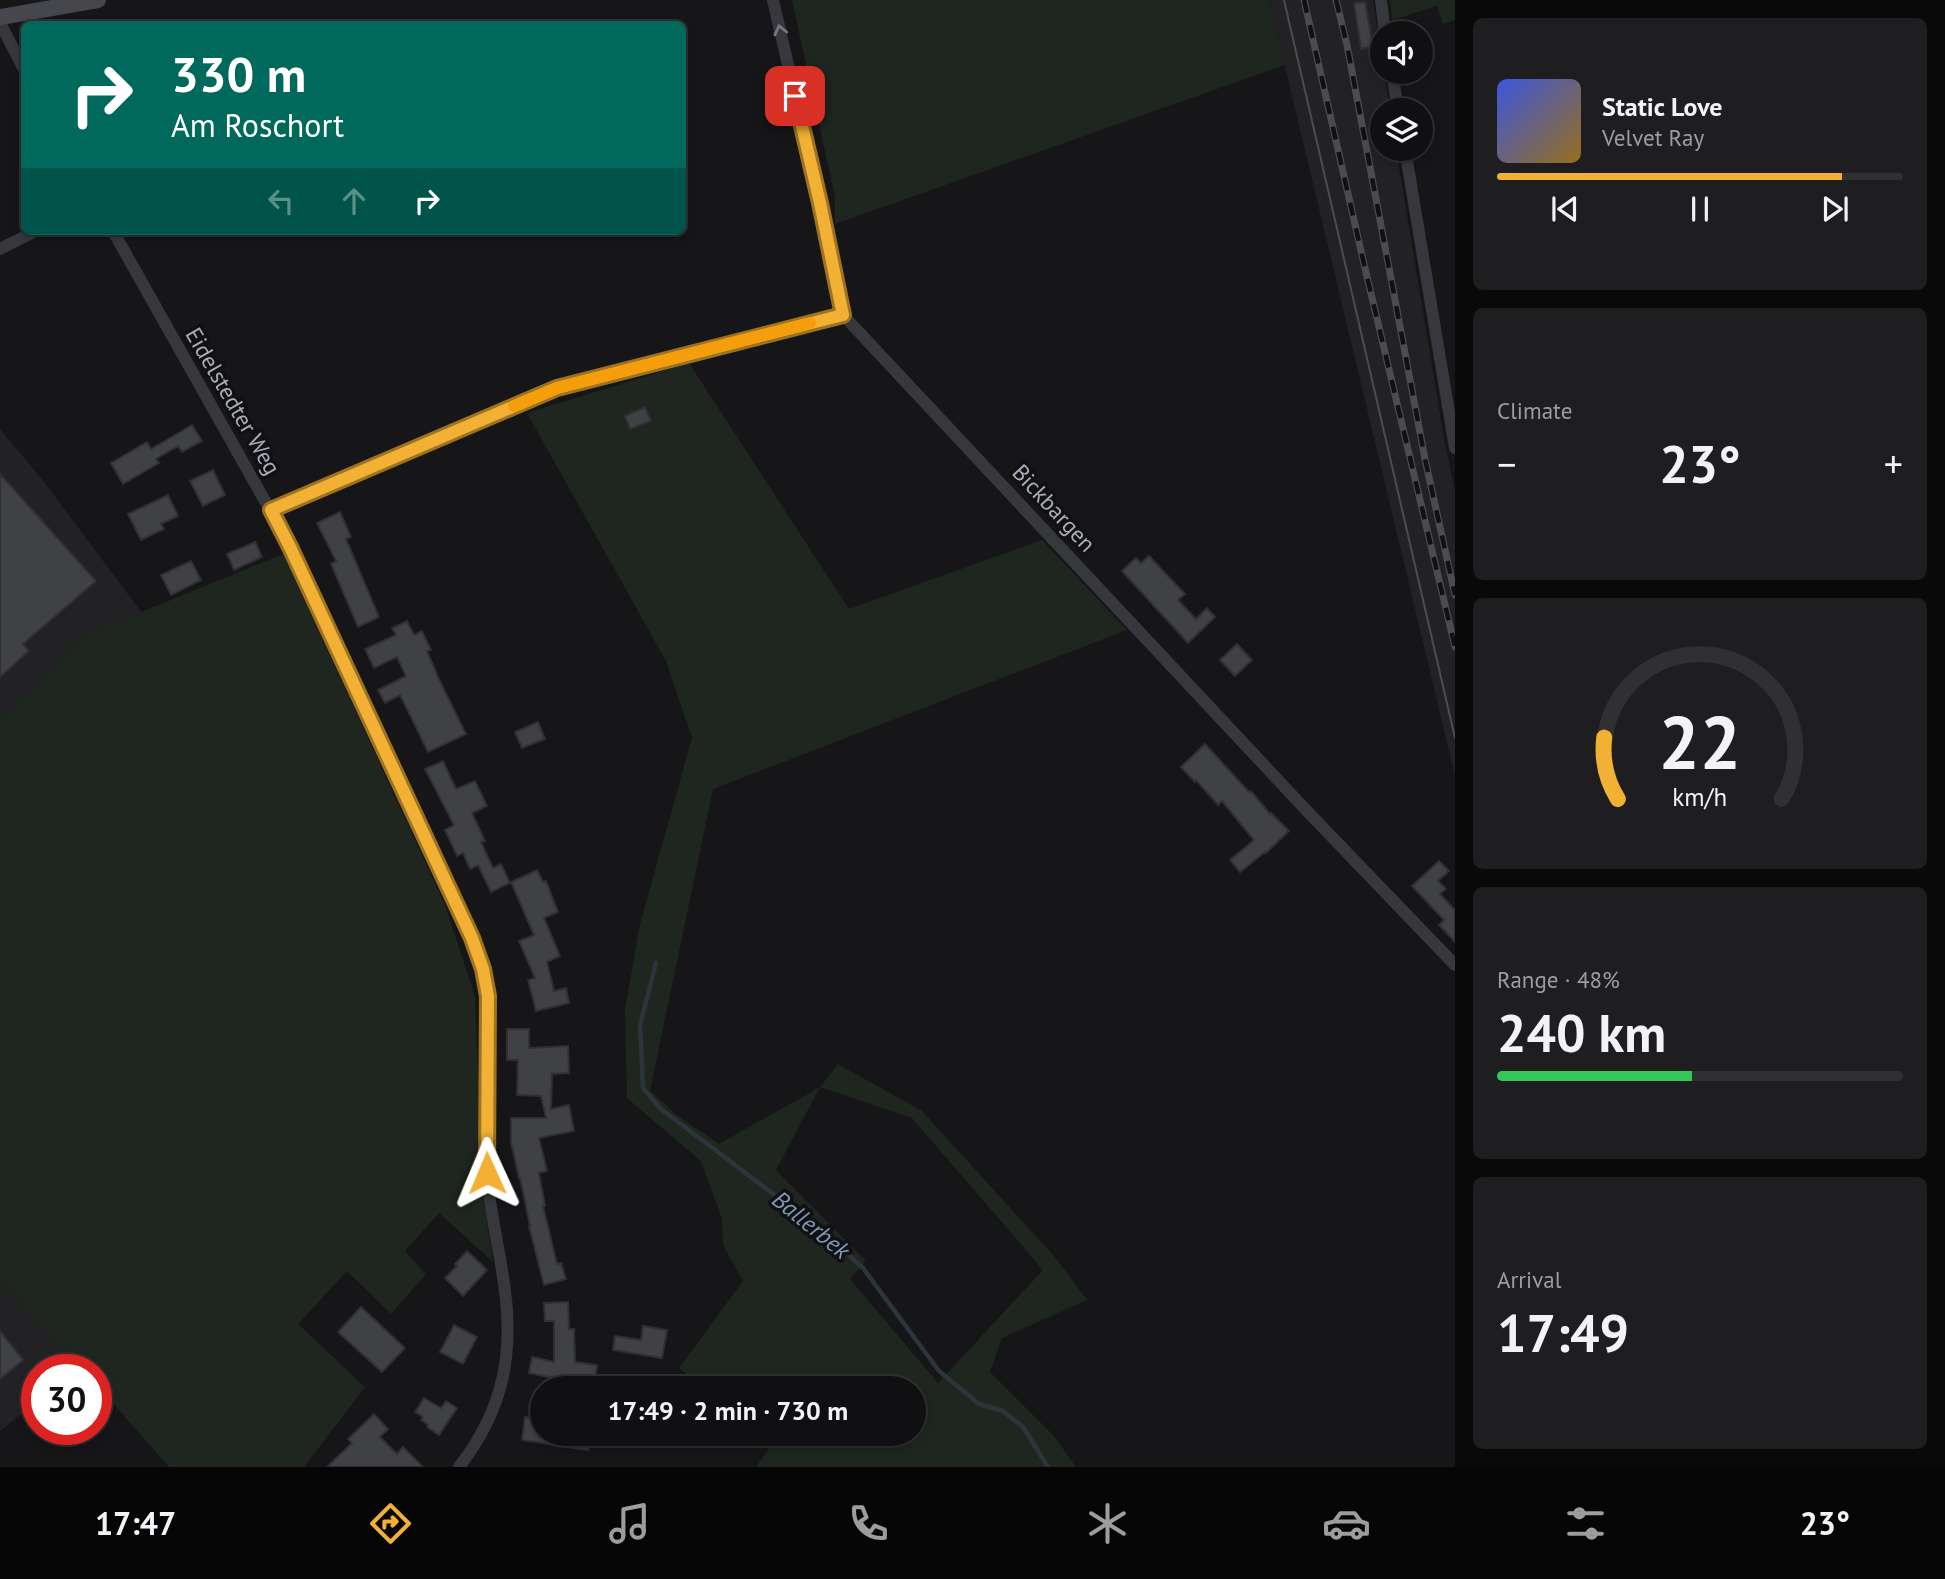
<!DOCTYPE html>
<meta charset="utf-8">
<style>
:root{--surface:#101012;--page:#1e1e20;--text:#f1f3f6;--muted:#9c9d9f;--line:#303032;--accent:#f2b134}
body{margin:0;font-family:"PT Sans",sans-serif;background:var(--page);color:var(--text);height:100vh;display:flex;flex-direction:column;font-size:26px;white-space:nowrap}
*{box-sizing:border-box;margin:0}
p{font-size:23px;color:var(--muted)}
.icon{flex:none;width:38px;height:38px;fill:none;stroke:currentColor;stroke-width:2;stroke-linecap:round;stroke-linejoin:round}
.map{position:relative;flex:1;overflow:hidden}
.details{display:flex;flex-direction:column;gap:18px;padding:18px;background:#09090a;width:490px}
.details>*{flex:none}
.hud{position:absolute;left:21px;top:21px;width:665px;height:214px;border-radius:10px;box-shadow:0 4px 10px #0003,0 0 0 2px var(--line);background:#00695c;color:#fff;overflow:hidden}
.controls{position:absolute;left:1370px;top:21px;display:grid;gap:14px}
.controls a{display:grid;place-items:center;width:63px;height:63px;border-radius:50%;background:var(--surface);box-shadow:0 4px 10px #0003,0 0 0 2px var(--line);font-size:35px}
.speed{position:absolute;left:21px;top:1354px;display:flex;gap:14px;font-size:35px;font-weight:700;text-align:center}
.speed>*{display:grid;place-content:center;width:91px;height:91px;border-radius:50%;background:var(--surface);box-shadow:0 4px 10px #0003,0 0 0 2px var(--line);line-height:1}
.speed .limit{border:10px solid #d22;background:#fff;color:#111}
.pin{position:absolute;display:grid;place-items:center;width:60px;height:60px;color:#fff;margin:-30px;border-radius:14px;box-shadow:0 4px 10px #0006}
.me{position:absolute;width:77px;margin:-38px;rotate:359deg;stroke-linejoin:round;filter:drop-shadow(0 0 5px #0008)}
.turn{display:flex;align-items:center;gap:24px;height:147px;padding:0 35px;font-size:32px}
.turn .icon{width:91px;height:91px;stroke-width:2.5}
.turn b{display:block;font-size:49px;line-height:60px}
.lanes{display:flex;align-items:center;height:66px;padding:0 35px;background:#0003;justify-content:center;gap:35px;direction:ltr}
.lanes .off{opacity:.35}
.big{font-size:52px;font-weight:700;line-height:1.1}
.details .tile{flex:1;display:flex;flex-direction:column;justify-content:center;gap:10px;min-width:0;padding:0 24px;border-radius:10px;background:var(--page)}
.details .dial{align-items:center;gap:0}
.dial svg{height:182px;overflow:visible;fill:none;stroke:var(--line);stroke-width:7;stroke-linecap:round;text-anchor:middle}
.dial text{fill:var(--text);stroke:none}
.song{display:flex;align-items:center;gap:21px}
.cover{width:84px;height:84px;border-radius:10px;background:linear-gradient(135deg,hsl(230 70% 55%),hsl(40 70% 35%))}
.played{height:7px;border-radius:4px;background:linear-gradient(90deg,var(--accent) 85%,var(--line) 85%)}
.keys{display:flex;justify-content:space-around;direction:ltr}
.heat{display:flex;justify-content:space-between;align-items:center;font-size:38px;direction:ltr}
.charge{height:10px;border-radius:5px;background:linear-gradient(90deg,#34c759 48%,var(--line) 0)}
.trip{position:absolute;left:530px;top:1376px;width:396px;height:70px;border-radius:35px;background:var(--surface);box-shadow:0 4px 10px #0003,0 0 0 2px var(--line);font-weight:700;line-height:70px;text-align:center}
.menu{display:flex;height:112px;justify-content:space-around;align-items:center;background:#060607;color:var(--muted)}
.menu .icon{width:49px;height:49px}
.menu .current{color:var(--accent)}
.menu b{font-size:32px;color:var(--text)}
main{display:flex;flex:1;min-height:0}
.map>svg:first-child{display:block}
.built{fill:#222225}
.green{fill:#1e261f;fill-rule:evenodd}
.lines{fill:none;stroke-linecap:round;stroke-linejoin:round}
.stream{stroke:#2c353c;stroke-width:4.5}
.building{fill:#404145;stroke:#303034;stroke-width:2}
.street{stroke:#37383d;stroke-width:12}
.secondary{stroke:#45474d;stroke-width:16}
.tram{stroke:#4a4c52;stroke-width:2}
.rail-casing{stroke:#4a4c52;stroke-width:7}
.rail{stroke:#111113;stroke-width:4.5;stroke-dasharray:13;stroke-linecap:butt}
.oneway{stroke:#757881}
.route-casing{stroke:#9d7322;stroke-width:18}
.route{stroke:#f2b134;stroke-width:12}
.slow{stroke:#f59e0b;stroke-width:12}
.labels{text-anchor:middle;stroke-width:7;stroke-linejoin:round;paint-order:stroke}
.street-label{font-size:23px;fill:#a8adb8;stroke:#111113}
.water-label{font-size:24px;font-style:italic;fill:#7f9bb3;stroke:#111113}
</style>
<main>
<div class="map">
<svg width="1455" height="1467" viewBox="0 0 1455 1467">
<rect width="100%" height="100%" fill="#161618"/>
<!-- built -->
<path class="built" d="M1269 0H1373L1390 110H1382V149H1396L1445 444 1455 491V776Z
M0 429 45 483 142 613 78 638 31 691 0 717Z
M0 1282 81 1366 76 1370H37V1402L0 1431Z"/>
<!-- green -->
<path class="green" d="M792 0H1269L1285 65 835 224V197Z
M1390 0H1455V20L1443 24 1437 6 1392 20Z
M689 363 849 609 1042 540 1127 630 713 789 650 1091 677 1115 719 1144 820 1087 838 1064 922 1111 1054 1256 1087 1300 1002 1338 990 1372 1054 1436 1076 1467H756L773 1443 761 1433H914V1388H704L679 1368 743 1281 723 1245 722 1219 701 1161 627 1098 625 1009 640 924 692 738 666 661 527 413ZM820 1087 912 1118 1043 1270 938 1383 850 1279 866 1261 776 1170Z
M283 554 445 905 475 996 483 1196 493 1262 439 1213 405 1251 426 1274 391 1314 347 1271 298 1324 365 1387 304 1467H169L96 1384V1370H84L0 1282V717L31 691 78 638Z"/>
<g class="lines">
<!-- stream -->
<path class="stream" d="M656 963 640 1025 643 1088 661 1109 821 1230 863 1268 939 1371 979 1404 1003 1411 1023 1427 1048 1467"/>
</g>
<!-- building -->
<path class="building" d="M1365 2 1373 46 1361 49 1354 3Z
M645 407 651 421 630 429 625 416Z
M192 425 202 441 182 452 178 446 156 459 159 463 123 484 111 463 147 442 151 449Z
M213 470 225 495 203 506 190 481Z
M0 474 96 581 23 644 29 651 0 677Z
M168 495 178 516 161 524 164 529 141 540 128 514Z
M340 512 351 537 346 539 379 617 358 627 331 564 336 561 317 523Z
M255 542 262 557 234 570 227 554Z
M1149 556 1185 594 1178 600 1196 619 1207 608 1215 617 1188 643 1122 571 1136 558 1141 563Z
M191 561 201 580 171 595 161 575Z
M407 621 414 635 422 631 431 650 427 651 438 677 466 734 428 752 400 695 385 703 378 690 406 676 397 657 374 668 365 649 396 635 392 628Z
M1237 644 1252 660 1235 676 1220 660Z
M538 722 545 739 522 748 515 732Z
M1205 744 1249 792 1251 791 1270 814 1271 813 1289 831 1266 853 1265 852 1240 872 1230 860 1254 840 1222 801 1218 805 1196 780 1195 782 1181 767Z
M443 761 456 789 475 781 487 806 472 813 485 841 481 842 493 868 501 864 510 883 491 892 478 865 470 869 463 853 457 856 445 830 454 825 425 769Z
M1439 861 1449 871 1438 881 1446 889 1440 894 1455 910V942L1439 925 1444 920 1412 886Z
M537 870 543 882 546 881 558 912 544 918 560 956 547 962 554 991 566 988 569 1003 536 1011 528 980 535 978 519 941 534 935 511 882Z
M507 1029H529V1048L568 1046 569 1073 552 1074 551 1109 569 1105 574 1131 539 1138 547 1171 539 1173 545 1206H543L557 1264 561 1263 566 1279 544 1285 529 1226H530L520 1178H519L511 1142V1118H546L541 1096 517 1095 518 1060H507Z
M467 1251 487 1270 463 1296 445 1278 457 1266 455 1264Z
M568 1302 569 1329H574L575 1362 597 1365 594 1388H557L558 1379 529 1373 532 1357 554 1362V1321H545L544 1303Z
M361 1307 405 1348 382 1372 338 1332Z
M454 1325 477 1337 463 1364 440 1352Z
M643 1326 667 1330 662 1358 613 1350 615 1336 641 1340Z
M0 1331 23 1360 0 1379Z
M424 1398 441 1408 446 1401 457 1408 439 1435 427 1427 428 1425 421 1420 423 1417 415 1412Z
M374 1414 388 1429 380 1437 397 1454 403 1447 423 1467H327L352 1443 348 1439Z
M525 1417 542 1420V1433H590L588 1450 522 1440Z"/>
<g class="lines">
<!-- street -->
<path class="street" d="M773 0 820 203 843 315 1307 811 1455 965
M1381 0 1385 33
M0 23 24 69
M1392 72 1398 110
M1405 149 1455 448
M113 231 270 510 290 547 472 938 483 969 488 996C487 1055 484 1114 487 1172 489 1207 498 1242 503 1277 515 1350 505 1408 459 1467
M0 249 36 231
M270 510 557 388 843 315"/>
<!-- secondary -->
<path class="secondary" d="M0 17 98 0"/>
<!-- tram -->
<path class="tram" d="M1284 0 1455 738"/>
<!-- rail casing -->
<g class="rail-casing">
<path id="rail" d="M1304 0 1364 264 1455 647
M1336 0 1347 45 1425 459 1455 595"/>
</g>
<!-- rail -->
<use href="#rail" class="rail"/>
</g>
<!-- one-way arrows -->
<defs><path id="oneway-chevron" d="M-2-3.5L2.5 0L-2 3.5" fill="none" stroke-width="1.6" stroke-linecap="round" stroke-linejoin="round" transform="scale(1.75)"/></defs>
<use class="oneway" href="#oneway-chevron" transform="translate(780 30) rotate(-103)"/>
<g class="lines">
<!-- route casing -->
<g class="route-casing">
<path id="route" d="M487 1173 488 996 483 969 472 938 290 547 271 510 557 388 843 315 820 203 795 96"/>
</g>
<!-- route -->
<use href="#route" class="route"/>
<!-- slow -->
<path class="slow" d="M514 406 557 388 810 323"/>
</g>
<g class="labels">
<!-- street labels -->
<g class="street-label">
<text transform="translate(233 401) rotate(60)" y="8">Eidelstedter Weg</text>
<text transform="translate(1054 508) rotate(47)" y="8">Bickbargen</text>
</g>
<!-- water labels -->
<g class="water-label">
<text transform="translate(811 1225) rotate(39)" y="8">Ballerbek</text>
</g>
</g>
</svg>
<div class="controls">
<a><svg class="icon" aria-label="sound" viewBox="0 0 24 24"><path d="M4 9h4l5-4v14l-5-4H4zM17 9q2 3 0 6"/></svg></a>
<a><svg class="icon" aria-label="layers" viewBox="0 0 24 24"><path d="M12 4l9 5-9 5-9-5zM3 14l9 5 9-5"/></svg></a>
</div>
<div class="speed"><div class="limit">30</div></div>
<div class="pin" style="left:795px;top:96px;background:#d93025"><svg class="icon" aria-label="arrive" viewBox="0 0 24 24"><path d="M6 21V4h12l-3 4 3 4H6"/></svg></div>
<svg class="me" style="left:487px;top:1173px" viewBox="-20 -20 40 40"><path d="M0-17L14 15 0 8-14 15z" fill="#f2b134" stroke="#fff" stroke-width="4"/></svg>
<div class="trip">17:49 · 2 min · 730 m</div>
<div class="hud">
<div class="turn"><svg class="icon" aria-label="right" viewBox="0 0 24 24"><path d="M7 20v-9h11M14 6l5 5-5 5"/></svg><div><b>330 m</b>Am Roschort</div></div>
<div class="lanes"><svg class="icon off" aria-label="left" viewBox="0 0 24 24"><path d="M17 20v-9H6M10 6l-5 5 5 5"/></svg><svg class="icon off" aria-label="ahead" viewBox="0 0 24 24"><path d="M12 20V5M6 11l6-6 6 6"/></svg><svg class="icon" aria-label="right" viewBox="0 0 24 24"><path d="M7 20v-9h11M14 6l5 5-5 5"/></svg></div>
</div>
</div>
<section class="details">
<div class="tile">
<div class="song"><i class="cover"></i><div><b>Static Love</b><p>Velvet Ray</p></div></div>
<div class="played"></div>
<div class="keys"><svg class="icon" aria-label="previous" viewBox="0 0 24 24"><path d="M18 5L8 12l10 7zM5 5v14"/></svg><svg class="icon" aria-label="pause" viewBox="0 0 24 24"><path d="M8 5v14M16 5v14"/></svg><svg class="icon" aria-label="next" viewBox="0 0 24 24"><path d="M6 5l10 7-10 7zM19 5v14"/></svg></div>
</div>
<div class="tile"><p>Climate</p>
<div class="heat"><a>−</a><b class="big">23°</b><a>+</a></div>
</div>
<div class="tile dial"><svg viewBox="0 0 100 80">
<path d="M14 69A42 42 0 1 1 86 69"/>
<path d="M14 69A42 42 0 0 1 8 42" stroke="#f2b134"/>
<text x="50" y="56" font-size="32" font-weight="700">22</text>
<text x="50" y="72" font-size="11">km/h</text>
</svg></div>
<div class="tile"><p>Range · 48%</p><b class="big">240 km</b><div class="charge"></div></div>
<div class="tile"><p>Arrival</p><b class="big">17:49</b></div>
</section>
</main>
<nav class="menu">
<b>17:47</b>
<svg class="icon current" aria-label="directions" viewBox="0 0 24 24"><path d="M12 3l9 9-9 9-9-9zM9 14v-3h6M13 9l2 2-2 2"/></svg>
<svg class="icon" aria-label="music" viewBox="0 0 24 24"><path d="M9 18V5l10-2v13"/><circle cx="6" cy="18" r="3"/><circle cx="16" cy="16" r="3"/></svg>
<svg class="icon" aria-label="phone" viewBox="0 0 24 24"><path d="M5 4h4l2 5-3 2q2 4 5 5l2-3 5 2v4C11 20 4 13 5 4z"/></svg>
<svg class="icon" aria-label="climate" viewBox="0 0 24 24"><path d="M12 3v18M4 7l16 10M4 17L20 7"/></svg>
<svg class="icon" aria-label="car" viewBox="0 0 24 24"><path d="M5 17H2v-5l4-1 3-4h7l3 4 3 1v5h-3M9 17h6M6 11h13"/><circle cx="7" cy="17" r="2"/><circle cx="17" cy="17" r="2"/></svg>
<svg class="icon" aria-label="filters" viewBox="0 0 24 24"><path d="M4 7h16M4 17h16"/><circle cx="9" cy="7" r="2"/><circle cx="15" cy="17" r="2"/></svg>
<b>23°</b>
</nav>
